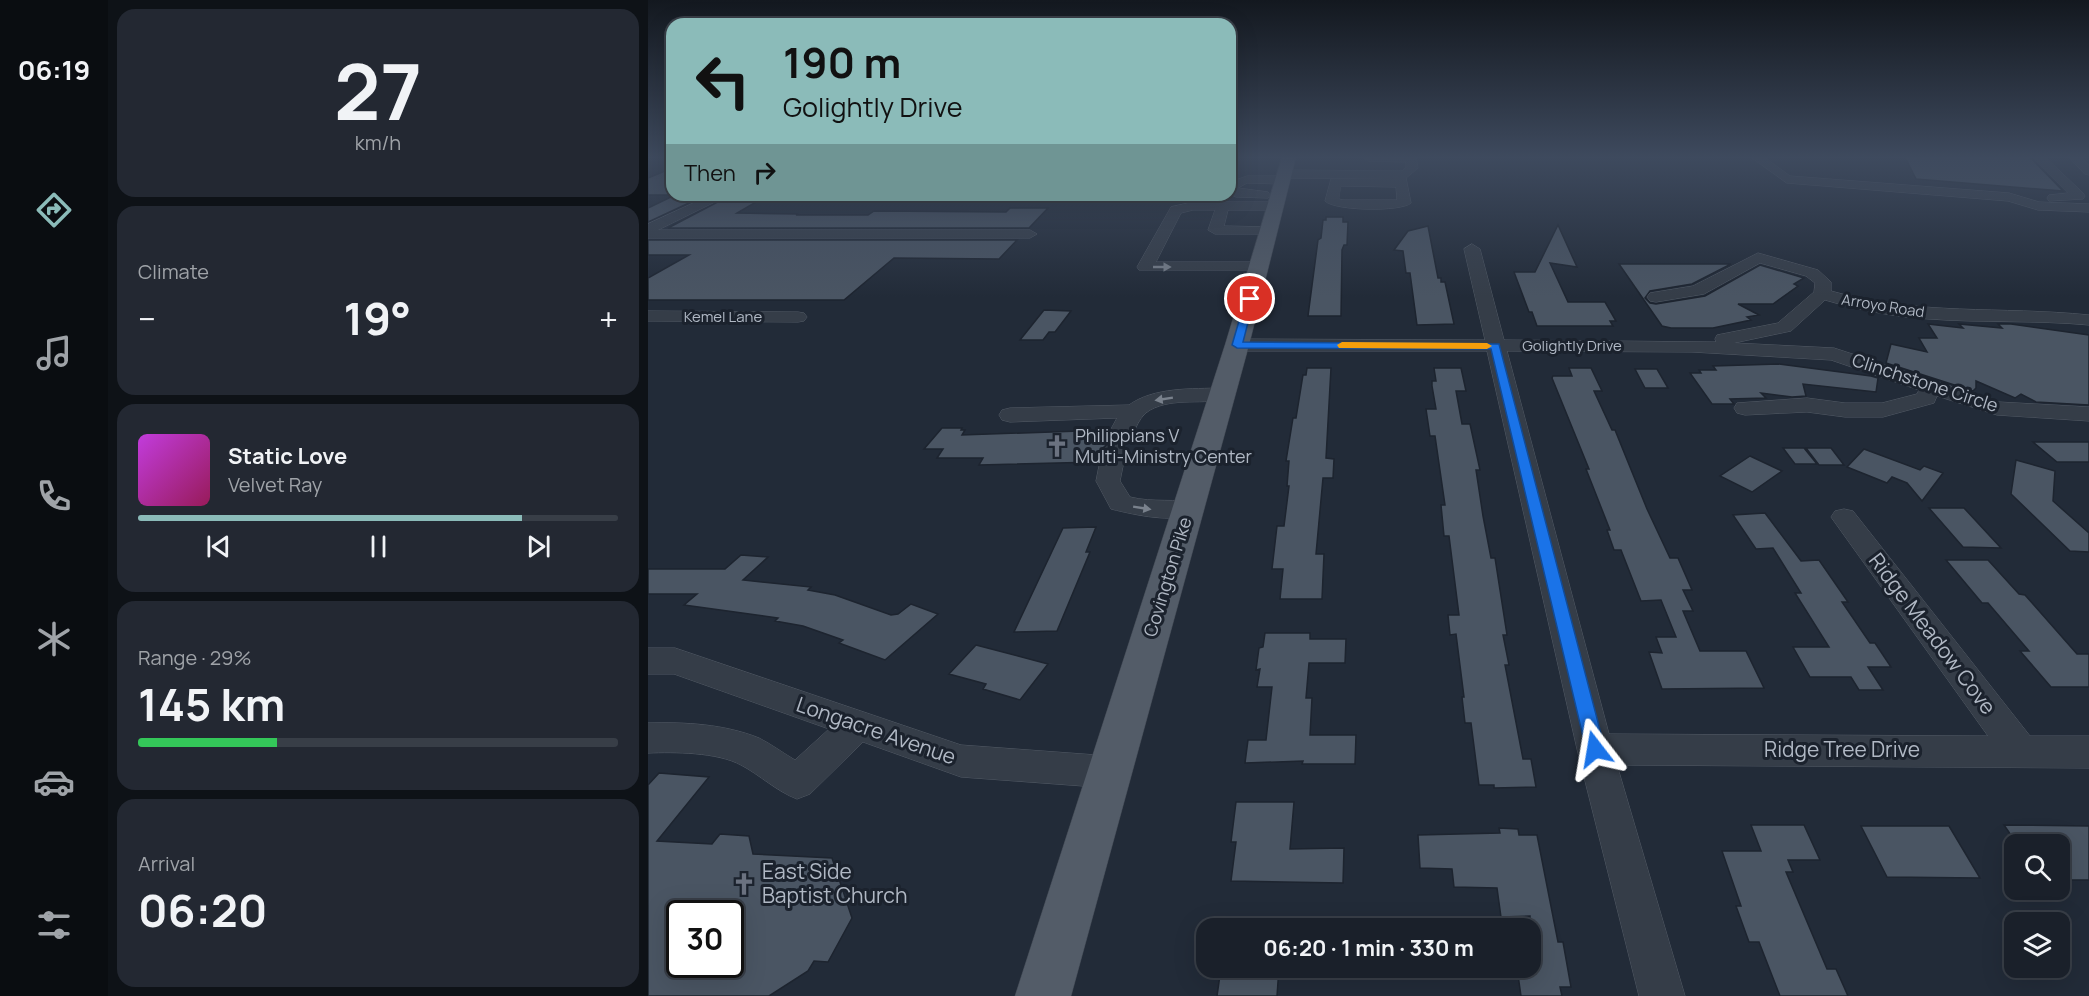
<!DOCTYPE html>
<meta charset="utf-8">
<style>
:root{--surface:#1a202a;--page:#232832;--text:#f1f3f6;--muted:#9fa3a8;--line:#383e47;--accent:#8bbbb9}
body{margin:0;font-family:Manrope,sans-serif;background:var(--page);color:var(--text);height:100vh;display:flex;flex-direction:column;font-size:22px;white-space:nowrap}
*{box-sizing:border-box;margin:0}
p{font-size:20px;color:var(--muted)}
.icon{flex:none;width:33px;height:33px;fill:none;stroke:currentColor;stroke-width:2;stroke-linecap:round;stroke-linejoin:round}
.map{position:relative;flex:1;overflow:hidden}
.drawer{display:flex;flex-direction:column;gap:9px;padding:9px;background:#0e1217;width:540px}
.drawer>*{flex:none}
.banner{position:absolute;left:18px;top:18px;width:570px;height:183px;border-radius:18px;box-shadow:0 6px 24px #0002,0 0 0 2px var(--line);background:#8bbbb9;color:#111;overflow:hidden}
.buttons{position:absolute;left:1356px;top:834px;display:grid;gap:12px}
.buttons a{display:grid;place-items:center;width:66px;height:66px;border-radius:12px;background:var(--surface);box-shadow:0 6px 24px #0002,0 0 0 2px var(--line);font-size:30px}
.speed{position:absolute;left:18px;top:900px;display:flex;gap:12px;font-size:30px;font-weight:700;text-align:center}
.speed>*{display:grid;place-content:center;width:78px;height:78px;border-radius:50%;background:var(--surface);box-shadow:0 6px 24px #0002,0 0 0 2px var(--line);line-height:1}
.speed .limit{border:3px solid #111;border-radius:9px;background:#fff;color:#111}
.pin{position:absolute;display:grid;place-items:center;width:51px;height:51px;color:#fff;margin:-26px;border:3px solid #fff;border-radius:50%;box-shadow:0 2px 6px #0007}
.me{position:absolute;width:66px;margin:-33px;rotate:346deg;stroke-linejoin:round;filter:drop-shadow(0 0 4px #0008)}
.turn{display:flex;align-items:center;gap:21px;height:126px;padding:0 18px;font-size:27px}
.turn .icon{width:78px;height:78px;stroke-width:2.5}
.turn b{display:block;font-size:42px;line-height:51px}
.then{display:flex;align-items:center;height:57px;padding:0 18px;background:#0003;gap:12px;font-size:22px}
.big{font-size:45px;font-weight:700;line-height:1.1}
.drawer .card{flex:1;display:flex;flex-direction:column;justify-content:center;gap:9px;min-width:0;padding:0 21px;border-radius:18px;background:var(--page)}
.drawer .dial{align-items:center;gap:0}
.dial b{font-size:78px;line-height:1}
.song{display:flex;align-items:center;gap:18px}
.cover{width:72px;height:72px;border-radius:9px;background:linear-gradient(135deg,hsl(290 70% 55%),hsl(330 70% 35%))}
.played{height:6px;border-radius:3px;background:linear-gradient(90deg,var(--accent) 80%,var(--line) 80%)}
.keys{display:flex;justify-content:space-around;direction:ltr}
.heat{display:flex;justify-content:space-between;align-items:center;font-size:33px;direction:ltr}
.charge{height:9px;border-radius:4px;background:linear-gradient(90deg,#34c759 29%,var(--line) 0)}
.trip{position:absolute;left:548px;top:918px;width:345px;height:60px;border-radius:18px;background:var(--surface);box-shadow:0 6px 24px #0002,0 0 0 2px var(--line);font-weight:700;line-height:60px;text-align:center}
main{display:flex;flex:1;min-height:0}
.tab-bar{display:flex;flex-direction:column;width:108px;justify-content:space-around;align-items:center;background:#0a0d11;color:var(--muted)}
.tab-bar .icon{width:42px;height:42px}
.tab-bar .on{color:var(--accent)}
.tab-bar b{font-size:27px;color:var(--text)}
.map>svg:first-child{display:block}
.building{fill:#4a5563;stroke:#1d242f;stroke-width:1.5;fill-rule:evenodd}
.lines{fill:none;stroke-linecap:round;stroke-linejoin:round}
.minor-casing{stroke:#535b66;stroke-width:1}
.major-casing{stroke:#3f4651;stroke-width:1}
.minor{fill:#353d48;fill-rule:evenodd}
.major{fill:#535c68;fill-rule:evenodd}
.oneway{fill:#79818c}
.route{fill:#1a73e8;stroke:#114b97;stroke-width:1.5}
.slow{fill:#f59e0b}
.labels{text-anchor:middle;stroke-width:6;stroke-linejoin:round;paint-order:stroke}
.far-street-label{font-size:15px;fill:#b0b8c4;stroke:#1b222d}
.street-label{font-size:18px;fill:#b0b8c4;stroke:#1b222d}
.poi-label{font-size:18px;fill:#b0b8c4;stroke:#1b222d;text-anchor:start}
.near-street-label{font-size:21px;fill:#b0b8c4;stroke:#1b222d}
.near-poi-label{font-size:21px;fill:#b0b8c4;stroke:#1b222d;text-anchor:start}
</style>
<main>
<nav class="tab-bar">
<b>06:19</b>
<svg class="icon on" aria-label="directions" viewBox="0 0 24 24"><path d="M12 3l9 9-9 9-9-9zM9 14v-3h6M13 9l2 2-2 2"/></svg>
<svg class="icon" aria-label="music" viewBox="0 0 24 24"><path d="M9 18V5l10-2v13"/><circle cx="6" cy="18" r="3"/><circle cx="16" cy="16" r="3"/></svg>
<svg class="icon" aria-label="phone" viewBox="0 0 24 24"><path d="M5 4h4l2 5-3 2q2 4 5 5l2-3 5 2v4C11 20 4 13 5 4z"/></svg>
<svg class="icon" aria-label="climate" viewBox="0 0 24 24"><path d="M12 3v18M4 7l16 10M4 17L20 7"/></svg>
<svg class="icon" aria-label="car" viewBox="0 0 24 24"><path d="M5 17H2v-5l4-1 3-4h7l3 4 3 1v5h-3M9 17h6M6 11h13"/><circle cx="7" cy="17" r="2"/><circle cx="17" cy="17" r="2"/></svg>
<svg class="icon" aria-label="filters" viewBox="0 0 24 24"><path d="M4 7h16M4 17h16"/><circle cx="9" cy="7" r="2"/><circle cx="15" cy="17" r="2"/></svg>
</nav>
<section class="drawer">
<div class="card dial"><b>27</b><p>km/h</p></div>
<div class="card"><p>Climate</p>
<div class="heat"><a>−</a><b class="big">19°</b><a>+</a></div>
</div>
<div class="card">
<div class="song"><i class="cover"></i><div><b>Static Love</b><p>Velvet Ray</p></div></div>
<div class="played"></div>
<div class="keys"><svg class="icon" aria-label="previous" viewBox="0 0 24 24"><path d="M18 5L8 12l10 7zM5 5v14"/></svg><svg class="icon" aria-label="pause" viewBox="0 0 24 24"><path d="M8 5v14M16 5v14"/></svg><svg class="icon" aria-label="next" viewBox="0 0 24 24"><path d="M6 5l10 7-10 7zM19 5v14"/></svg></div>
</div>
<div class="card"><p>Range · 29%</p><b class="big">145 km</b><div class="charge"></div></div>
<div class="card"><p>Arrival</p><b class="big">06:20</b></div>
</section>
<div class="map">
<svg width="1441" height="996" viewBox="0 0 1441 996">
<rect width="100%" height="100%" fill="#222b38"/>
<!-- building -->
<path class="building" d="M1257 157H1382L1415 191 1268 179Z
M24 168V195H0V178Z
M27 195H58L0 222V208Z
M83 195H120L89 213 150 214 148 215H220L226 211 358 212 362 208H400L381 228H20Z
M678 217H695V222H700L699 245H696L694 250 693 316H660L670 240 673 238 675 220H678Z
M910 225 929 267 902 263 920 302H957L968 321H962L965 326H889L884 312H881L866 272H887Z
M780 226 790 278H793V282H797L806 324 769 325 762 273H758L755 251 746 250 760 231Z
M0 240H369L351 259 246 258 196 300H0V278L41 255H0Z
M971 264H1083L1044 284 1002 291 997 298 1002 303 1008 304 1057 296 1112 265 1156 278 1146 284 1150 286 1125 304H1090L1111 315 1099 317 1103 320 1065 328H1023L1014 326Z
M396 310 423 311 407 332H401L395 340H372Z
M1280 324 1315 328 1311 324 1354 328 1350 324H1363L1441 335V405L1388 402 1373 394 1367 398 1328 381V388L1325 391 1238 363 1243 344 1279 352 1271 338H1289Z
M1131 364 1223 376 1230 378 1228 392 1155 384 1158 396 1144 397 1113 393 1118 398 1082 399 1086 404H1064L1042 373H1053L1051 370H1068L1065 366Z
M659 368H683L678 458 686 459 685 478H675L668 554H676L674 599H632L635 569H624L629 526H636L641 486H639L641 461H638L645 418H648L655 375H658Z
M786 368H813L818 391H808L814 424H822L832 470H828L835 516 843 558H847L859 635H855L861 665H857L875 759H883L888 787 846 788V785H831L823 723H817L814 697H816L808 634 802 635 800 615H811L801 536H796L793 505H797L787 436H782L778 409H788L784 386V381H788Z
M921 368H943L954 391H946L964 430H967L999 509 1022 558H1030L1044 590H1035L1045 611H1035L1052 651H1098L1116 688 1014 689 1001 652 1014 653 1008 637H1028L1013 600 993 601 973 550H966L959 530H962L938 469H941L904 378 905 376H924Z
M987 369H1009L1020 388H997Z
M294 428H314L313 430H317L314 435 460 430 455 439 458 445 452 451 450 462 331 465 335 458H289L295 449H276Z
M1385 442H1441V462H1409Z
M1135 448H1156L1169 464H1147Z
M1158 448H1183L1196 465H1171Z
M1216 449 1272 470 1276 466 1295 473 1274 501 1259 483 1244 477 1239 483 1199 467Z
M1102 456 1134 471 1104 492 1072 476Z
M1368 460 1407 471 1405 501 1441 533V552L1422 551 1363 494Z
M1281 508H1316L1353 548 1315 547Z
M1117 513 1153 561 1171 560 1200 602H1194L1222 643H1227L1243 667H1220L1235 690H1211L1203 677H1162L1145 647H1181L1147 593H1153L1125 548 1108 549 1085 515Z
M448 527 438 552H442L409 631 366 632 415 528Z
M93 555 120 557 95 580 163 587 160 590 187 595 243 615 250 614 263 604 290 614 237 660 191 643 195 640 155 626 127 621 130 618 36 605 49 594H0V569H77Z
M1298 560H1340L1371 594 1377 595 1429 654H1441V687H1403L1372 651H1381L1340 603H1334Z
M617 633H662V639H698L697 663H661L658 698H664L662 735H708L707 764H654L655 761 597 763 600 740H618L624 687H609L612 669 608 670 611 648 615 647Z
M328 645 400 664 372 700 335 689 338 684 301 674Z
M11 773 61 777 9 841 64 844 72 834 101 836 105 854 184 858 204 918 180 962 166 961 160 971 121 996H0V785ZM32 914H82V964H32Z
M588 802H646L642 849 696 848 695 883 583 881 588 842H583Z
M1103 825H1156L1172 860H1140L1145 872H1138L1179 969H1188L1200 996H1132L1111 942H1101L1088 906H1093L1074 851H1113Z
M1356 825 1441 826V880H1412V844H1369Z
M1213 826H1301L1332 878 1239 877Z
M851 828 870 829 871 835H889L910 942H915L923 987H912L914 996H873L869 968H882V916L853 917 849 888 806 887 804 869 772 868 770 835 852 833Z
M573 968H631L629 996H569Z"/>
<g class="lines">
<!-- minor casing -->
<g class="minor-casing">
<path id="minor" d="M768 157 770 168 758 178 763 203C753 212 687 211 677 201L683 179H745L639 178 638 183 634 184 599 183 590 188 620 192 622 195 620 198 588 197 582 194V182L599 176H631L632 171 636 170 754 171 758 167V162L721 161 715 158ZM693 186 748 187 749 200H695L691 199Z
M1103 157H1116L1142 176 1361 193 1391 202 1441 204V212L1390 210 1360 201 1139 183Z
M1385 157H1397L1435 193 1437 196 1435 199 1401 201 1399 198 1401 195 1420 193Z
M1421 157H1433L1441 165V175L1437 174Z
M63 195H81L10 230H382L389 234 382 238H0V224Z
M545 202H628L635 206 628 210H580L576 226 626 227 628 230 621 234H567L560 230 567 210H545L533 213 508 262H611L617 264 619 267 617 270H491L489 267 523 207Z
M824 244 832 249 856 340 1068 342 1067 339 1069 335 1130 323 1166 292 1167 283 1158 276 1112 263 1056 294 1008 302 1002 301 999 297 1002 293 1008 292 1045 286 1110 253 1170 270 1183 282V291C1269 316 1353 306 1441 315V325C1388 320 1334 323 1281 319 1246 317 1211 310 1177 300L1143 331 1086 343 1186 348 1351 402 1441 407V421L1349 415 1289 396 1286 403 1235 417H1197L1159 412 1097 415 1089 413 1086 408 1089 403 1159 398 1197 403H1234L1269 394 1271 390 1183 360 1044 352 859 351 961 734 1340 736 1183 517 1187 511 1196 509 1205 511 1382 736H1441V768L969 765 1037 996H991L929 749 839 351H589L582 349 579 345 582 341 589 339 837 340 816 249Z
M0 311 150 312 156 313 159 317 156 321 150 322 0 321Z
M574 388 582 389 585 394 582 399C556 405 526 397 502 410 487 418 487 440 474 446L478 451 472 481 482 497C506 503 527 498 549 503L553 509 549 515C520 522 492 516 463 509L448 481 454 451 461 445 457 440 469 418 362 422 354 420 351 415 354 410 362 408 481 405C506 387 544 389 574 388Z
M0 648H27L313 745 462 756 475 760 480 772 475 784 462 788 313 777 215 742 162 794 149 799C128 791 112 775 93 765 69 752 26 752 0 753V723C37 722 76 724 111 738 123 744 135 753 147 760L181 729 26 674H0Z"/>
</g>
<!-- major casing -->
<g class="major-casing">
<path id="major" d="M634 157H648L601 345 423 996H367L577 345Z"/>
</g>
<!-- minor -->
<use href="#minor" class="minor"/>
<!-- major -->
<use href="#major" class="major"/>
</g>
<!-- one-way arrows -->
<defs><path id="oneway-solid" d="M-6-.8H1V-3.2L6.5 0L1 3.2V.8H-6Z" transform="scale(1.5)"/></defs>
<g class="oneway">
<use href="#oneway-solid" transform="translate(514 267)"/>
<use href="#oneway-solid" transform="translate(516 399) rotate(171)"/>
<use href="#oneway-solid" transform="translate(494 508) rotate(9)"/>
</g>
<!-- sky -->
<linearGradient id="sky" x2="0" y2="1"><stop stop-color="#13181f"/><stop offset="0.53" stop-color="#3e4a5e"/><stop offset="1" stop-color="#3e4a5e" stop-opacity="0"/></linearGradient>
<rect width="1441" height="297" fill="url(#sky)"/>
<!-- route -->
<path class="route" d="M598 297 606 299 595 342 851 344 957 749 954 755 947 757 941 755 938 749 843 349 589 348 584 345Z"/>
<!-- slow -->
<path class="slow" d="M694 342 839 343 844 346 839 349 691 348 689 345Z"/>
<!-- icons -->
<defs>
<g id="church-bare" transform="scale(1.8)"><path d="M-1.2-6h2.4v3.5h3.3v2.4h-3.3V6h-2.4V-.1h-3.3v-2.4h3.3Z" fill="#6b7280" stroke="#1b222d" stroke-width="2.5" paint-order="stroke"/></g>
</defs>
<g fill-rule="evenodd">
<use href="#church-bare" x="409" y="446"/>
<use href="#church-bare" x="96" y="884"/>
</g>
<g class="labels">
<!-- far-street labels -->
<g class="far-street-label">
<text transform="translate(1235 306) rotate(9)" y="5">Arroyo Road</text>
<text x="75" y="322">Kemel Lane</text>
<text x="924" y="351">Golightly Drive</text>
</g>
<!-- street labels -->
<g class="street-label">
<text transform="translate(1277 383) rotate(18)" y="6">Clinchstone Circle</text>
<text transform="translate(520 577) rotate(-73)" y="6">Covington Pike</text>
</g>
<!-- poi labels -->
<g class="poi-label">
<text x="427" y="442">Philippians V<tspan x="427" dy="21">Multi-Ministry Center</tspan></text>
</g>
<!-- near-street labels -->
<g class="near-street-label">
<text transform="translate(1284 634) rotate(53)" y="7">Ridge Meadow Cove</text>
<text transform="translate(228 731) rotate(19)" y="7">Longacre Avenue</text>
<text x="1194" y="757">Ridge Tree Drive</text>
</g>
<!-- near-poi labels -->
<g class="near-poi-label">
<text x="114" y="879">East Side<tspan x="114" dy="24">Baptist Church</tspan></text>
</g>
</g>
</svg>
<div class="buttons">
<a><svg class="icon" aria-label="search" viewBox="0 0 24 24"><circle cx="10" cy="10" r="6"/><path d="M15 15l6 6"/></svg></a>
<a><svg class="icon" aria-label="layers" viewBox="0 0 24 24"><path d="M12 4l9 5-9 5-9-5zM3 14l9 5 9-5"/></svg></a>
</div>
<div class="speed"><div class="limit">30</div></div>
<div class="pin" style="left:602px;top:299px;background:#d93025"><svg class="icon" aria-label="arrive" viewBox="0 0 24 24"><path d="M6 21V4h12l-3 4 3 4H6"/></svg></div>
<svg class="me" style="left:947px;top:749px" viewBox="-20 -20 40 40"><path d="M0-17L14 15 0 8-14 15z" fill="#1a73e8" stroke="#fff" stroke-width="4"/></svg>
<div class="trip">06:20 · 1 min · 330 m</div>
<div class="banner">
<div class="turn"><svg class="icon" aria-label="left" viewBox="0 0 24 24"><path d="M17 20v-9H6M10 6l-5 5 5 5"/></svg><div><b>190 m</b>Golightly Drive</div></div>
<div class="then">Then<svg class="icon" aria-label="right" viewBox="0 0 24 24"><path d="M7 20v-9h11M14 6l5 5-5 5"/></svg></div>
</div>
</div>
</main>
